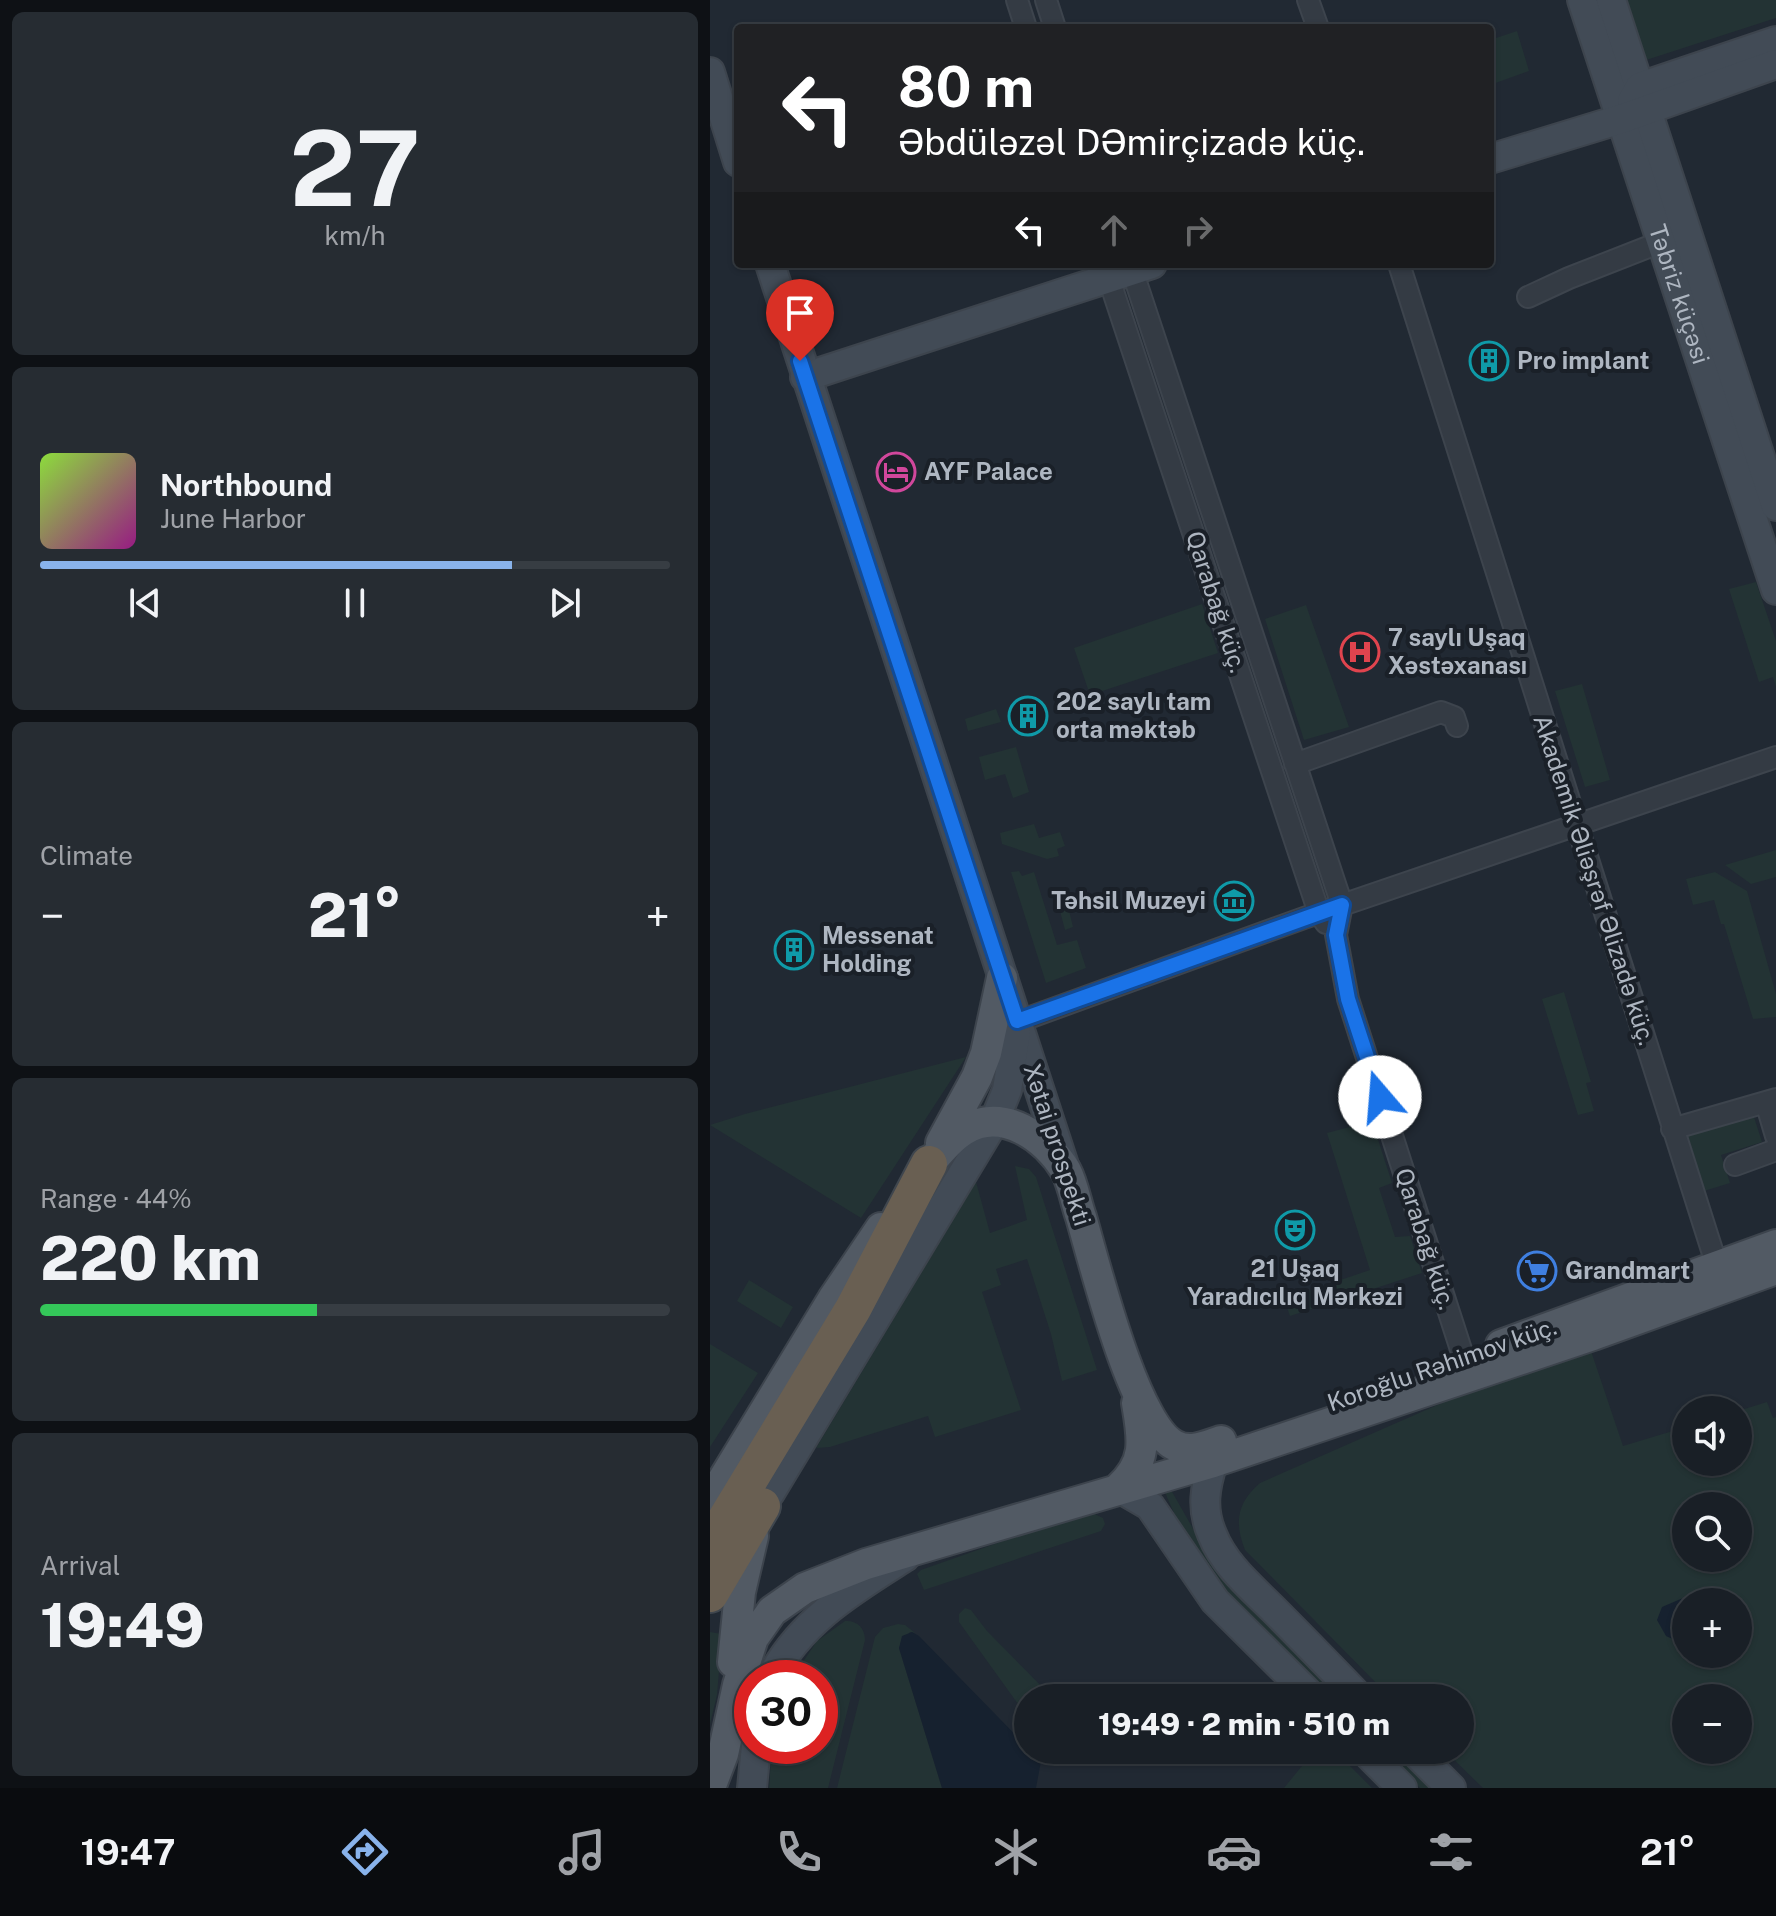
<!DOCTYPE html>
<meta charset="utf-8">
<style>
:root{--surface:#191f26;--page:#262c32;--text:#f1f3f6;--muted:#9fa2a7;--line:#373d43;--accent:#89b3eb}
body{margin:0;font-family:"Public Sans",sans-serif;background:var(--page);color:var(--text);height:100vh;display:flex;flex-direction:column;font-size:30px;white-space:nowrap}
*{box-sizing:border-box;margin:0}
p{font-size:26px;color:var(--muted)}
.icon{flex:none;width:44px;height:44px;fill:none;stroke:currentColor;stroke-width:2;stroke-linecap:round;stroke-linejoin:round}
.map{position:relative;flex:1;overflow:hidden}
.side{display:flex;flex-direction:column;gap:12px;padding:12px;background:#0e1115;width:710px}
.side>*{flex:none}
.top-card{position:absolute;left:24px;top:24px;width:760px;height:244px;border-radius:8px;box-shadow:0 2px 6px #0004,0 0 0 2px var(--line);background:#202124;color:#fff;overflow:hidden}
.fabs{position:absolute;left:962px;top:1396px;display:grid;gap:16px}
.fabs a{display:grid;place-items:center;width:80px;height:80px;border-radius:50%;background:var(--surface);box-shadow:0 2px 6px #0004,0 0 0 2px var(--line);font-size:40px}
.speed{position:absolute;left:24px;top:1660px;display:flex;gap:16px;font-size:40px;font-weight:700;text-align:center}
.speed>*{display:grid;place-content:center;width:104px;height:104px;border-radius:50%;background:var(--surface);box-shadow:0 2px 6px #0004,0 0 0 2px var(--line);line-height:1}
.speed .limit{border:12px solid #d22;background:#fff;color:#111}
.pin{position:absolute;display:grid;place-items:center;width:68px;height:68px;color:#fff;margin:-82px -34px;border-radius:50% 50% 50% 0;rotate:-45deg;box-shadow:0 0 8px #0007}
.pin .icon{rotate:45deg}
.me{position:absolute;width:88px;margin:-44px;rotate:342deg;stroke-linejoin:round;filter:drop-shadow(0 0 6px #0008)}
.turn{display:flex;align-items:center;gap:28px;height:168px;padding:0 32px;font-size:36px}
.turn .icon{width:104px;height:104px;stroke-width:2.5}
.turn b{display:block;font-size:56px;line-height:68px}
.lanes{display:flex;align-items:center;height:76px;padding:0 32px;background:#0003;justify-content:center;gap:40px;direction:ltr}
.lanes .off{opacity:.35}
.big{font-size:60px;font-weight:800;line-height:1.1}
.side .tile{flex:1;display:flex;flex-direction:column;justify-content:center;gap:12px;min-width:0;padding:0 28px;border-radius:12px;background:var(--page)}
.side .dial{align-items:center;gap:0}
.dial b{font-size:104px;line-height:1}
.song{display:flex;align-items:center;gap:24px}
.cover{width:96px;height:96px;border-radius:12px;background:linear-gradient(135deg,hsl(90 70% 55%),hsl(310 70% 35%))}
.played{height:8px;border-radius:4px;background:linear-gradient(90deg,var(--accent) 75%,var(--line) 75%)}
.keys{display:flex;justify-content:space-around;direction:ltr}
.heat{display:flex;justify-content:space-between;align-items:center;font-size:44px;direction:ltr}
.charge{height:12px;border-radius:6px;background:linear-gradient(90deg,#34c759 44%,var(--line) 0)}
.trip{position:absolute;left:304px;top:1684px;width:460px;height:80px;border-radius:40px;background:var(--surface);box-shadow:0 2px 6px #0004,0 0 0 2px var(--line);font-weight:800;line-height:80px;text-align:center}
.menu{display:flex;height:128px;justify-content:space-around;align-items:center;background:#0a0c0f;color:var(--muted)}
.menu .icon{width:56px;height:56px}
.menu .current{color:var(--accent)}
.menu b{font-size:36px;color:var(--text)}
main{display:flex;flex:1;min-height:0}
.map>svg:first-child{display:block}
.green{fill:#233334;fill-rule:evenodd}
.water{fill:#16212f}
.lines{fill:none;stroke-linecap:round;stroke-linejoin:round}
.street-casing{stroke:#3d444d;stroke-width:24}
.secondary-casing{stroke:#3d444d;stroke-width:32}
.primary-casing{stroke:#3d444d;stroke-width:34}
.highway-casing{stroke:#3f464e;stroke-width:40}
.street{stroke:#343b44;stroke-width:20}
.secondary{stroke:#424b56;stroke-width:28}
.primary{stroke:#525a64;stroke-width:30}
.highway{stroke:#695f52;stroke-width:36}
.route-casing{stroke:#114b97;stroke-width:20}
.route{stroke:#1a73e8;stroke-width:14}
.labels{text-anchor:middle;stroke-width:8;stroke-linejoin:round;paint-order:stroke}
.street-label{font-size:24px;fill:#aeb6c1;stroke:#1a2028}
.poi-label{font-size:24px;font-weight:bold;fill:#aeb6c1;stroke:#1a2028;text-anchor:start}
</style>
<main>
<section class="side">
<div class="tile dial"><b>27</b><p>km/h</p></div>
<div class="tile">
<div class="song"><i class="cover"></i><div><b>Northbound</b><p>June Harbor</p></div></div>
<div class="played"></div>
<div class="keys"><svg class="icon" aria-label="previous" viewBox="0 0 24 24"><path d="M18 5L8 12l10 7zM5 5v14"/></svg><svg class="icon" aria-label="pause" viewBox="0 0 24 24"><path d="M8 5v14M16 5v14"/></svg><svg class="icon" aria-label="next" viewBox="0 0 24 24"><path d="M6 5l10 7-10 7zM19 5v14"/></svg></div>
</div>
<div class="tile"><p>Climate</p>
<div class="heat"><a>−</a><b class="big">21°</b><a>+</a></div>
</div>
<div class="tile"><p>Range · 44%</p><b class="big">220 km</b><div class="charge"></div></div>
<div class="tile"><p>Arrival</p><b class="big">19:49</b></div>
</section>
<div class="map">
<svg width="1066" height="1788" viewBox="0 0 1066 1788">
<rect width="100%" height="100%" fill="#212933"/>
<!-- green -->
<path class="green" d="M911 0H1066V18L930 62Z
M807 31 819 71 780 85V40Z
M1046 582 1066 641V687L1063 677 1049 682 1019 589Z
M492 604 508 653 380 695 364 648Z
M596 605 639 727 594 740 555 619Z
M872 684 900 780 875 787 845 691Z
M286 709 291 722 258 731 255 719Z
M306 747 319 792 303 798 295 774 275 780 269 757Z
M324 824 329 838 350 832 355 846 347 849 349 856 337 859 292 844 290 833Z
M1066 850V877L1041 884 1015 865Z
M309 871 312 876 324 872 347 945 367 940 376 968 336 983 301 872Z
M1005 872 1037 891 1066 994V1017L1043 1019 1014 924H1011L1004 900 983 905 976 879Z
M355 894 363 927 355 930 346 896Z
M854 992 881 1082 876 1083 884 1111 868 1115 832 999Z
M256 1057 151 1218 0 1125 35 1114Z
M1044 1117 1052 1142 1011 1155 1020 1183 994 1191 978 1135Z
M662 1121 682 1183 669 1188 685 1237 700 1236 712 1273 580 1316 574 1299 660 1270 617 1133Z
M305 1166 319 1169 326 1177 387 1370 352 1381 341 1334 317 1259 286 1269 291 1285 272 1292 311 1410 225 1437 218 1416 120 1447 106 1448 266 1182 280 1233 317 1220Z
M39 1280 83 1307 71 1328 27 1301Z
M0 1344 48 1373 0 1447Z
M880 1348 913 1446 976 1427V1462H1028V1411L1057 1402 1063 1418 1066 1417V1788H773L734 1750H750V1698H681L535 1550C524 1522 527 1503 550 1483L766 1388ZM976 1506H1028V1558H976ZM976 1602H1028V1654H976ZM976 1698H1028V1750H976Z
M461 1490 489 1539 528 1594 631 1698H620C558 1636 487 1576 455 1492Z
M378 1511 393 1518 395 1524 391 1531 214 1590 207 1574 211 1570Z
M255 1608 261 1610 277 1631 343 1698H318V1718L249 1622V1614Z
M135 1621C147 1620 155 1628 155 1640L118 1788H59L62 1746H110V1678H82L107 1641Z
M188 1624 195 1625 205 1633 200 1632 189 1648 232 1788H127L165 1637 173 1628Z
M0 1632 12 1634 7 1695 0 1724Z
M605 1750H624L662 1788H574Z
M672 1750H683L722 1788H710Z"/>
<!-- water -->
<path class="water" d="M973 1598H983L991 1602H976V1639L969 1642 956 1636 947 1620 952 1607Z
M202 1632 209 1636 331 1761 326 1788H232L189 1648 192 1636Z"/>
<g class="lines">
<!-- street casing -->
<g class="street-casing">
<path id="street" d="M307 0 316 28
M336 0 345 28
M598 0 608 28
M394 264 609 913 616 923
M420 264 632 905 626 935 638 999 754 1359
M689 264 1007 1266
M818 297 859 278 951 242
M585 764 731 712 744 717 747 726
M296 1026 594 918 1066 757
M1056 1102 1066 1136
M962 1129 1066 1099
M1025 1165 1066 1150"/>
</g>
<!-- secondary casing -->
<g class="secondary-casing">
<g id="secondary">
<path id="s1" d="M872 0 1066 590"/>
<path d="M901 0 1066 506"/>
<path d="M0 72 28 162"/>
<path d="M922 101 930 87 1066 41"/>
<path d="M780 159 911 119 1066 64"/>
<path d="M60 264 355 1168"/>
<path d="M95 377 442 264"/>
<path d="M503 1462C495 1487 491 1509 502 1534 514 1565 541 1587 564 1610 593 1639 622 1669 650 1698"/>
<path d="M409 1488 440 1506 505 1601 603 1698"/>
<path d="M60 1493 284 1122 297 1090 306 1032"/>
<path d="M61 1678C90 1621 143 1590 195 1557"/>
<path d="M654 1750 692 1788"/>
<path d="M703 1750 741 1788"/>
<path d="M42 1788 46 1746"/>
</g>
</g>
<!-- primary casing -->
<g class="primary-casing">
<path id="primary" d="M231 1143 267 1077 276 1053 292 978
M219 1164C230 1152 240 1138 254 1130 293 1106 336 1138 356 1171 363 1184 366 1203 371 1217 385 1265 424 1424 464 1445 480 1454 496 1446 511 1441
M791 1345 1066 1245
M409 1488C438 1461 433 1439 427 1403
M0 1501 123 1299 171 1228
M23 1662 30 1592 43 1536
M0 1788 13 1754 28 1685 43 1638 62 1611 95 1588 156 1564 503 1462 883 1335 1066 1269"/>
</g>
<!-- highway casing -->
<g class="highway-casing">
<path id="highway" d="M0 1545 143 1309 219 1164
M0 1594 52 1506"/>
</g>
<!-- street -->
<use href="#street" class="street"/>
<!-- secondary -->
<use href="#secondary" class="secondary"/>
<!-- primary -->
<use href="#primary" class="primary"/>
<!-- highway -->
<use href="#highway" class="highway"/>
</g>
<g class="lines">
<!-- route casing -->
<g class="route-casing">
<path id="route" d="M90 361 307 1021 632 905 626 935 638 999 670 1097"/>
</g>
<!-- route -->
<use href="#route" class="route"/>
</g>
<!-- icons -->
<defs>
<g id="building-ring" transform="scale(2)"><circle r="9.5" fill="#1a2028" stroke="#0f9aa8" stroke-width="1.5"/><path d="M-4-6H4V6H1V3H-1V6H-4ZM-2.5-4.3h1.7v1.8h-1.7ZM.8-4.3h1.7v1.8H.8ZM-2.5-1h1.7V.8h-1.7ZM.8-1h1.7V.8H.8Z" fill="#0f9aa8"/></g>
<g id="hotel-ring" transform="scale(2)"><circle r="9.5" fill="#1a2028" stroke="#d1479c" stroke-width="1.5"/><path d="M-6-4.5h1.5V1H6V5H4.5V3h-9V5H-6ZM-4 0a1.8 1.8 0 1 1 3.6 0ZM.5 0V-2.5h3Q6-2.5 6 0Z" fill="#d1479c"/></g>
<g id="hospital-ring" transform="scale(2)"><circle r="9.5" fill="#1a2028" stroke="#e0444e" stroke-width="1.5"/><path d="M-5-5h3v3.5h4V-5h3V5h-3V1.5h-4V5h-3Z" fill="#e0444e"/></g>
<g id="museum-ring" transform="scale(2)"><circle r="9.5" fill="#1a2028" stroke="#0f9aa8" stroke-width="1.5"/><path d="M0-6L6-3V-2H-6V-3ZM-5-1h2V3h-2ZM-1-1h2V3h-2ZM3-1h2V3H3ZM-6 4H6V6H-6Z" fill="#0f9aa8"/></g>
<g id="theatre-ring" transform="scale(2)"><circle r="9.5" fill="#1a2028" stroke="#0f9aa8" stroke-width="1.5"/><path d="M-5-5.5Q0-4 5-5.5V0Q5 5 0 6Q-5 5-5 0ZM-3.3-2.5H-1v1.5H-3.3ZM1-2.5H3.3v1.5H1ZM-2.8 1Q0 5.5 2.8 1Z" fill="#0f9aa8"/></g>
<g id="supermarket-ring" transform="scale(2)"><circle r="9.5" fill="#1a2028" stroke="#3f7fe0" stroke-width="1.5"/><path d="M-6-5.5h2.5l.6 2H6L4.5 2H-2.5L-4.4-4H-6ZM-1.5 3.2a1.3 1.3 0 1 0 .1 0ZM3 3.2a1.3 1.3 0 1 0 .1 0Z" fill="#3f7fe0"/></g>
</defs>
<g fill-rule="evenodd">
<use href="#building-ring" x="779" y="361"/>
<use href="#hotel-ring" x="186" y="472"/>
<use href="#hospital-ring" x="650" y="652"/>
<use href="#building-ring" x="318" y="716"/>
<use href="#museum-ring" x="524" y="901"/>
<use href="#building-ring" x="84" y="950"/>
<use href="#theatre-ring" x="585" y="1230"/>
<use href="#supermarket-ring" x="827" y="1271"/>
</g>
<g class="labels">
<!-- street labels -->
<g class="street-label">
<text dy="8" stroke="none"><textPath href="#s1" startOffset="310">Təbriz küçəsi</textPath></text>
<text transform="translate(506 602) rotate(72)" y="8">Qarabağ küç.</text>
<text transform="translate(884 880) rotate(72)" y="8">Akademik Əliəşrəf Əlizadə küç.</text>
<text transform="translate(347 1145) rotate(72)" y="8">Xətai prospekti</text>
<text transform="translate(715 1239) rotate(72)" y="8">Qarabağ küç.</text>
<text transform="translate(732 1365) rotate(-19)" y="8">Koroğlu Rəhimov küç.</text>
</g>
<!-- poi labels -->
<g class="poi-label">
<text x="807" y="369">Pro implant</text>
<text x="214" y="480">AYF Palace</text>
<text x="678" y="646">7 saylı Uşaq<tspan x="678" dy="28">Xəstəxanası</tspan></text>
<text x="346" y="710">202 saylı tam<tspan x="346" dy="28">orta məktəb</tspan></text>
<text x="496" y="909" text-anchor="end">Təhsil Muzeyi</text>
<text x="112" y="944">Messenat<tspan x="112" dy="28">Holding</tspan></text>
<text x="585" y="1277" text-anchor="middle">21 Uşaq<tspan x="585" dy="28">Yaradıcılıq Mərkəzi</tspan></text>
<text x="855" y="1279">Grandmart</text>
</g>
</g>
</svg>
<div class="fabs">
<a><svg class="icon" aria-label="sound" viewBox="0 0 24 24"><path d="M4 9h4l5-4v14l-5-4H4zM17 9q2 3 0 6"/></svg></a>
<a><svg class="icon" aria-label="search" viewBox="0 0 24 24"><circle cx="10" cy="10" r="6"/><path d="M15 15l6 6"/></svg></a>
<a>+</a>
<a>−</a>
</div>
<div class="speed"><div class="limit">30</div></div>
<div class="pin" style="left:90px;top:361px;background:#d93025"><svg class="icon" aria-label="arrive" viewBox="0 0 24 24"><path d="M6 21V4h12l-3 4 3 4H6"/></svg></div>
<svg class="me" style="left:670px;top:1097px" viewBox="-20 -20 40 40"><circle r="19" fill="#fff"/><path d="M0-13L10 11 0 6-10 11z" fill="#1a73e8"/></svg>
<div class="trip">19:49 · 2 min · 510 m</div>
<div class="top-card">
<div class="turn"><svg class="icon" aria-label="left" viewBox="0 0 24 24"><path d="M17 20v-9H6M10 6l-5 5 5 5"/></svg><div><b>80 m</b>Əbdüləzəl DƏmirçizadə küç.</div></div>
<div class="lanes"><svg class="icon" aria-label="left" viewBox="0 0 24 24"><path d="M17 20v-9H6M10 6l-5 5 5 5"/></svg><svg class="icon off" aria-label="ahead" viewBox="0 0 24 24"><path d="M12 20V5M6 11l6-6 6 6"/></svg><svg class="icon off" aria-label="right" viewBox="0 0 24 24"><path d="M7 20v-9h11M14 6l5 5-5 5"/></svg></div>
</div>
</div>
</main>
<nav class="menu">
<b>19:47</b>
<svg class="icon current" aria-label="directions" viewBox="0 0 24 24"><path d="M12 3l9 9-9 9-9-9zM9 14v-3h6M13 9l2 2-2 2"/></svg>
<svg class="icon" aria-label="music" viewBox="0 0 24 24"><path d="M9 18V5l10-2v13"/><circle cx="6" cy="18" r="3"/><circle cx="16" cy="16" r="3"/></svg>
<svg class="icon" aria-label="phone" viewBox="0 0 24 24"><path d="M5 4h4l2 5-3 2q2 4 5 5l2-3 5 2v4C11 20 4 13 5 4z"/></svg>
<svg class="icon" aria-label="climate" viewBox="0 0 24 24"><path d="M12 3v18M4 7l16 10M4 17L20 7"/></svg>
<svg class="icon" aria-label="car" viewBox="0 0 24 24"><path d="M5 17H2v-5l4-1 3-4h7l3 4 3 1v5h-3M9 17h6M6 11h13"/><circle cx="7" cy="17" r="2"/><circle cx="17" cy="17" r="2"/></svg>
<svg class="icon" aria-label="filters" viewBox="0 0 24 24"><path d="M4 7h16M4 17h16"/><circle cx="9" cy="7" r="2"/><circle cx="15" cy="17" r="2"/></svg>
<b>21°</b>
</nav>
